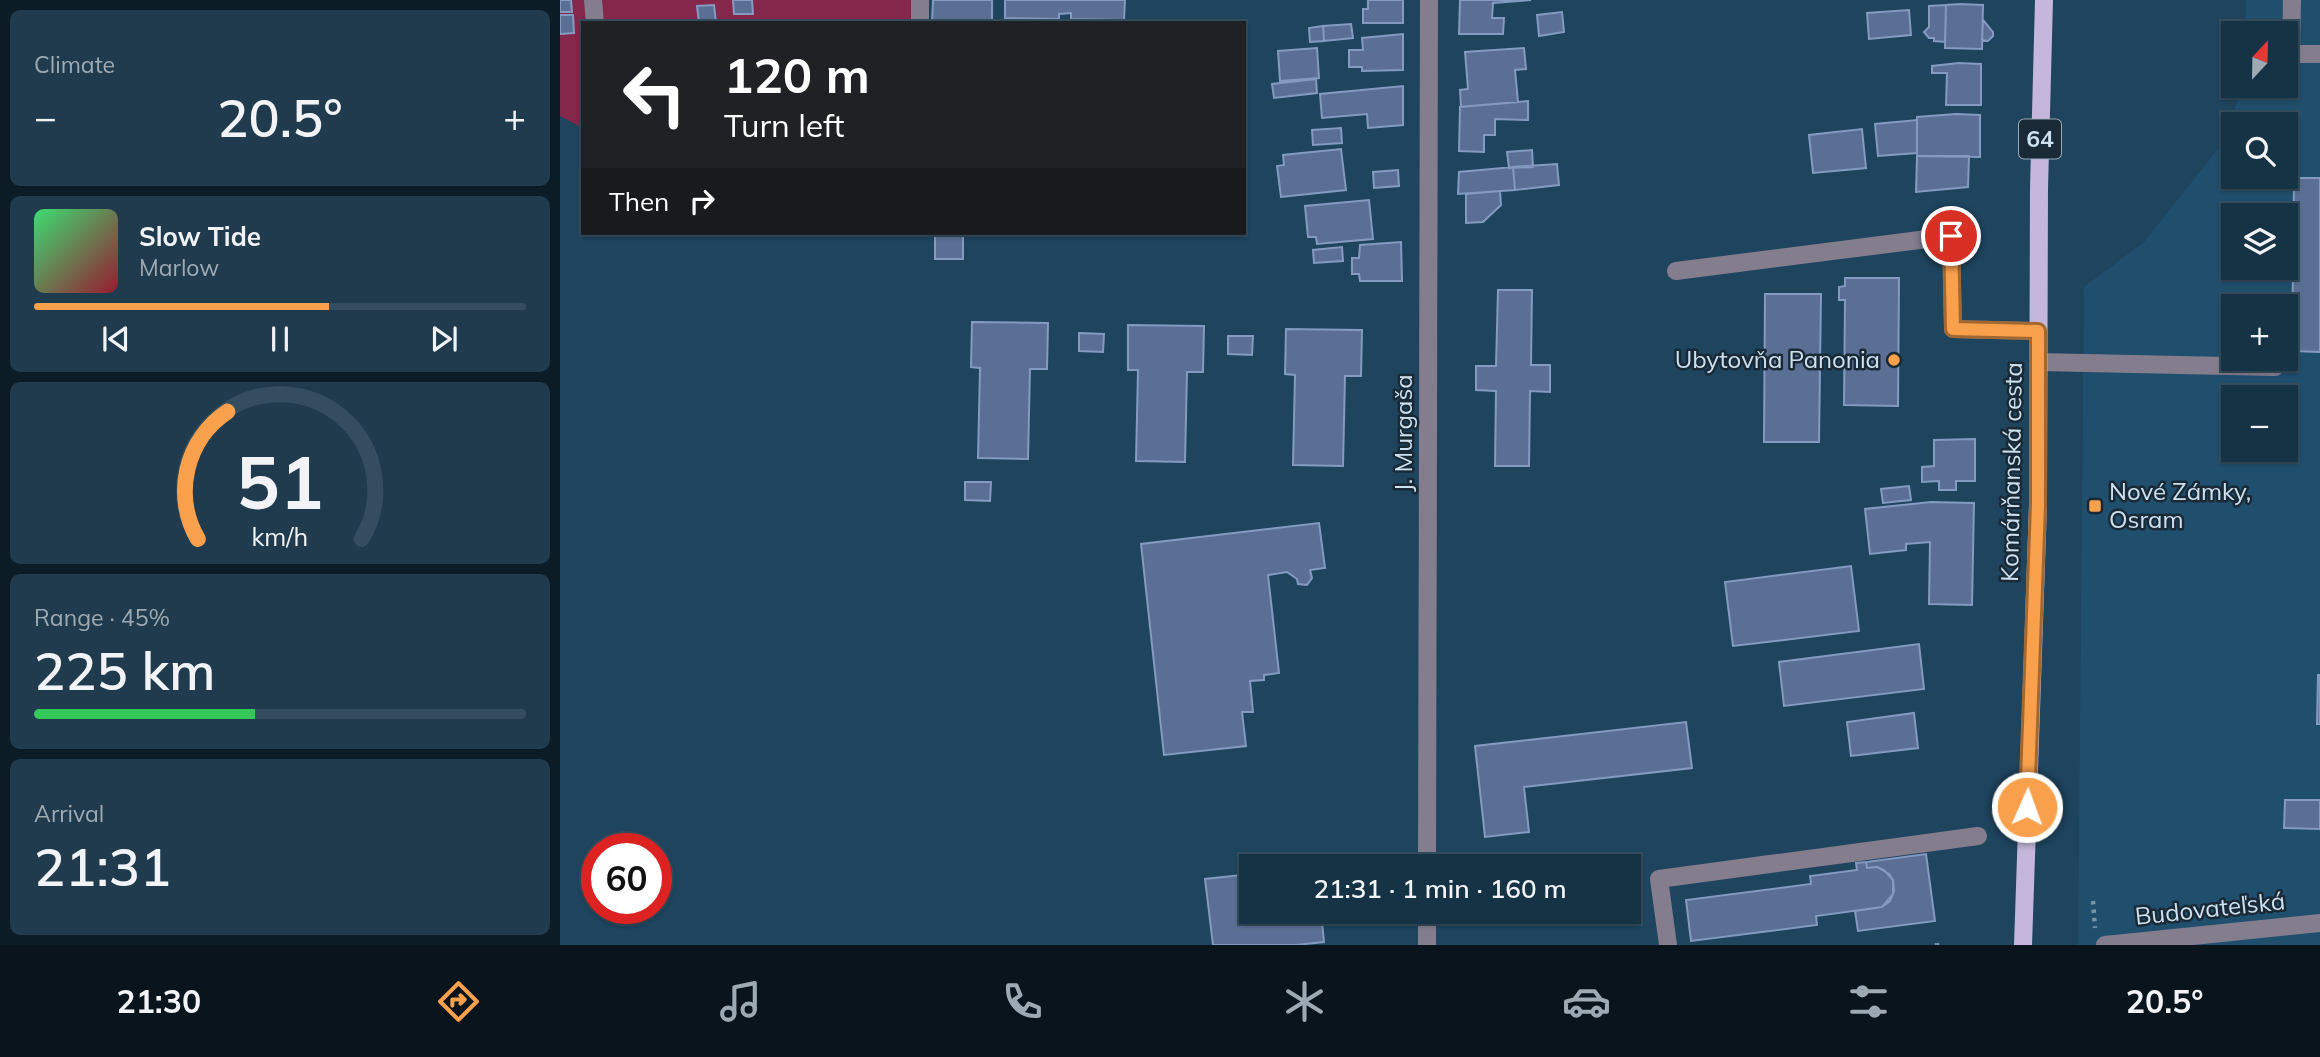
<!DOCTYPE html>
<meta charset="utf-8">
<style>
:root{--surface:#163346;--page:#1f3b4d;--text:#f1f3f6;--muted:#9eaab3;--line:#354e5f;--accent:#f9a04c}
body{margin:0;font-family:Mulish,sans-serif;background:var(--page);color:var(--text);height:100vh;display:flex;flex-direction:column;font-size:26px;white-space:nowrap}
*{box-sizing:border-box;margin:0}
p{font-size:23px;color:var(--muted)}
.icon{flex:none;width:38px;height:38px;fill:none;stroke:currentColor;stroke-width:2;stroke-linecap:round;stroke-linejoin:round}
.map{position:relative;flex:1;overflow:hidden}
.drawer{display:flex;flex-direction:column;gap:10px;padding:10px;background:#0c1c26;width:560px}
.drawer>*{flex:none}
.banner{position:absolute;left:21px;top:21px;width:665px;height:214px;border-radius:0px;box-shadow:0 2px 5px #0004,0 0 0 2px var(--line);background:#202124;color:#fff;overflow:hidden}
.needle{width:46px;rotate:22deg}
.buttons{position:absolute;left:1661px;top:21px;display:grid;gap:14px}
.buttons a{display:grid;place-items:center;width:77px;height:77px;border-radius:0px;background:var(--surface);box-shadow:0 2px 5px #0004,0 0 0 2px var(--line);font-size:35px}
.speed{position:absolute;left:21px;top:833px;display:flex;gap:14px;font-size:35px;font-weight:700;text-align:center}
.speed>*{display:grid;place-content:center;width:91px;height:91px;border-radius:50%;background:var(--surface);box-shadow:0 2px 5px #0004,0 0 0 2px var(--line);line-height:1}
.speed .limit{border:10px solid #d22;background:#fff;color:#111}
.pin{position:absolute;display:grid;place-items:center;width:60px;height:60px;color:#fff;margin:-30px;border:4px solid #fff;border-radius:50%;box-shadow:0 2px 7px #0007}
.me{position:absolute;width:77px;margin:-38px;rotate:2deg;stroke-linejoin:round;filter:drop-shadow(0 0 5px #0008)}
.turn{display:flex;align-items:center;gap:24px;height:147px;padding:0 28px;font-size:32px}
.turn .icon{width:91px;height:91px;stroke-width:2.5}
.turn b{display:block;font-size:49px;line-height:60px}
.then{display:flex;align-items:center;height:66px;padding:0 28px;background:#0003;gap:14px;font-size:26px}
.big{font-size:52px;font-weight:600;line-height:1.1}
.drawer .widget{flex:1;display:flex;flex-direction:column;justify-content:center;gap:10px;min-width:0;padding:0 24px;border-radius:10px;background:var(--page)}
.drawer .dial{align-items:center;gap:0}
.dial svg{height:182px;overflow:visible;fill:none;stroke:var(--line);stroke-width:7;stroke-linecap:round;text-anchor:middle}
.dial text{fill:var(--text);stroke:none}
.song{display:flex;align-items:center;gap:21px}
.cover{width:84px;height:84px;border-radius:10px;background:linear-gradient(135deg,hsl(140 70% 55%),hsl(350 70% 35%))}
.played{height:7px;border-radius:4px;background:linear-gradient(90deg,var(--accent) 60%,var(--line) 60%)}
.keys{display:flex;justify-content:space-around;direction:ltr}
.heat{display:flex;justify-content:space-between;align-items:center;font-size:38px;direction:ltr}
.charge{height:10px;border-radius:5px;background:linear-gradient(90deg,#34c759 45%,var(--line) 0)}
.trip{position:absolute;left:679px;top:854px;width:402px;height:70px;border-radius:0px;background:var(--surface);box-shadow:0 2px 5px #0004,0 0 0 2px var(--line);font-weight:600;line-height:70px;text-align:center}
.menu{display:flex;height:112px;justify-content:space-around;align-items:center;background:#09141c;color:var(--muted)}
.menu .icon{width:49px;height:49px}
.menu .on{color:var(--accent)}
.menu b{font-size:32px;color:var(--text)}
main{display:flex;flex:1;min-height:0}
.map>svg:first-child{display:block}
.built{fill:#204e6d;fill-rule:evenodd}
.green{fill:#85264b}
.building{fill:#5a6f93;stroke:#849ac0;stroke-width:2}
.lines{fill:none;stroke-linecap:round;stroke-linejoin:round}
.path{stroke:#7693a8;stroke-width:4.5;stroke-dasharray:3.5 5;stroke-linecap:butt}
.minor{stroke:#837d8e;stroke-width:18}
.major{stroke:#c4b7db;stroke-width:18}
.route-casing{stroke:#a26831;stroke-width:18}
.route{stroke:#f9a04c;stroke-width:12}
.poi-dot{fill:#f9a04c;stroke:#192935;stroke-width:2.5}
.labels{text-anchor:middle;stroke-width:5;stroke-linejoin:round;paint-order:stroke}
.shield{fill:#192935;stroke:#96a9b8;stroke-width:2}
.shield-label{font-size:23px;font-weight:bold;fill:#cce0f0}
.poi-label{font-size:24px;fill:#cce0f0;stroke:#192935;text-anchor:end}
.street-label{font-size:24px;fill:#cce0f0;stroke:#192935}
</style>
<main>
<section class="drawer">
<div class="widget"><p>Climate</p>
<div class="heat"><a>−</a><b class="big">20.5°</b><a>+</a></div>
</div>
<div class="widget">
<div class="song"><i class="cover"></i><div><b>Slow Tide</b><p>Marlow</p></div></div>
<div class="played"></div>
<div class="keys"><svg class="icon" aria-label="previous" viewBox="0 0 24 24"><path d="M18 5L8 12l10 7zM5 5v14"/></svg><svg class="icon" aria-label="pause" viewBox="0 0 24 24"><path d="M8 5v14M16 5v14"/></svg><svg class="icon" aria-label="next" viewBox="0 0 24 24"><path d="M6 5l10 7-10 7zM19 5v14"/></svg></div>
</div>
<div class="widget dial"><svg viewBox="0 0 100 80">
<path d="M14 69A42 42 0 1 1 86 69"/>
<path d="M14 69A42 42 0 0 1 27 13" stroke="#f9a04c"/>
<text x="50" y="56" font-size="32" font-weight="700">51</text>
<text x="50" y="72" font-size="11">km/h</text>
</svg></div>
<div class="widget"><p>Range · 45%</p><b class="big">225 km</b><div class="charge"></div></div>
<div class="widget"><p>Arrival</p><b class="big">21:31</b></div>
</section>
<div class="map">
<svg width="1760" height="945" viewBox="0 0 1760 945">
<rect width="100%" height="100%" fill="#1e445e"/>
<!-- built -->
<path class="built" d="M1686 0H1760V945H1518L1524 287 1584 242 1665 140 1682 86H1726V33H1685ZM1673 124H1726V177H1673ZM1673 215H1726V268H1673ZM1673 306H1726V359H1673ZM1673 397H1726V450H1673Z"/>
<!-- green -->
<path class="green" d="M0 0H352L353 23H23V128L0 116Z"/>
<!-- building -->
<path class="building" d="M0 0H11L12 12H0Z
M173 0H192L193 14H174Z
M373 0H432V23H372Z
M445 0H565L564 20 511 19V13L499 14V19L445 18Z
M808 0H843V23H803V9H808Z
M900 0H971L933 3 932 18H944L943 34H899Z
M1400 4 1423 5 1422 49 1385 48 1386 5Z
M154 5 156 22 139 23 137 6Z
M1386 5 1385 42 1374 41V38H1369L1364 32 1369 27V6Z
M1349 10 1351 35 1309 39 1307 13Z
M1002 12 1004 32 979 36 977 15Z
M0 15H13L14 33 0 34Z
M1423 20 1433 32V36L1428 41 1422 40Z
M791 24 793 38 764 41 763 26Z
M763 26 764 41 750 42 749 28Z
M843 34V70L802 71V67H789V50H803L802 38Z
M757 48 759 78 720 81 718 51Z
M964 48 966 69 955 70 958 102 901 107 900 90 908 89 905 52Z
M1399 63 1421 64V105H1386L1387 73H1372V66Z
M756 79 757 93 714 98 712 84Z
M843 86V125L808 128 807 114 762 118 760 94Z
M968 101V120L935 119V135H924V152L899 151 900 107Z
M1396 114 1420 115V157L1357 156V117Z
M1357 120V153L1318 156 1315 124Z
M781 128 782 143 753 145 752 130Z
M1302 129 1306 168 1253 173 1249 135Z
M781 149 786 190 721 197 717 166 724 165 723 155Z
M972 150 973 167 949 168 947 152Z
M1357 156H1409L1408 187 1356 192Z
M997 164 999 185 955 190 953 167Z
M953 167 955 190 898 194 899 172Z
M838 170 839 186 814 188 813 172Z
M1734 178H1760V352L1732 351Z
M940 191 941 205 923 222 906 223V194Z
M809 200 813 239 757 244 756 237H748L745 206Z
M375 233H403V259H375Z
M841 242 842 281H800L799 274H792V258H799L800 245Z
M782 247 783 261 754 263 753 250Z
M1285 278H1339L1338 406 1284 405 1285 300H1279V287L1285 286Z
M938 290H972L971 365H990V392L970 391 969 466H935L936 391 916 390V366H936Z
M1205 294H1261L1259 442H1204Z
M412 322 488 323 487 369H470L468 459 418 458 420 368 411 367Z
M568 325 644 326 643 372H627L625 462 576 461 578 370H568Z
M726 329 802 330 801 376H785L783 466 733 465 735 375 725 374Z
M519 333 544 334 543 352 519 351Z
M668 336H693L692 355 668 354Z
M1415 439V481H1396V490H1379V481L1362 482V467L1374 466V440Z
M405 482H431L430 501 405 500Z
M1349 486 1351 500 1323 503 1321 489Z
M1371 502 1414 503 1412 605 1369 604 1370 542 1346 544V550L1310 554 1305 509Z
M759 523 765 568 750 570 752 578 747 585 738 584 737 579 727 572 708 575 719 673 704 675V680L690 681 693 712H682L686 746 604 755 581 544Z
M1291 566 1299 631 1173 646 1165 582Z
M1359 644 1364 689 1224 706 1219 662Z
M1758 675H1760V724H1757Z
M1354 713 1358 748 1291 756 1287 722Z
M1126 722 1132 768 964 787 969 832 925 837 915 746Z
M1725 800H1760V829L1724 828Z
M1366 854 1375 921 1298 931 1295 911 1322 907 1330 901 1334 891 1333 880 1329 874 1317 867 1307 868 1306 862Z
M1306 862 1307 868 1317 867 1324 870 1333 880V894L1322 907 1256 916 1257 925 1131 941 1126 900 1251 884 1250 876 1297 870 1296 863Z
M691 874V912H761L764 942 736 945H653L645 879Z"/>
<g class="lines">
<!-- path -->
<path class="path" d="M1533 901 1535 928
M1377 943V945"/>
<!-- minor -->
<path class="minor" d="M33 0 35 23
M360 0V23
M1732 0 1731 54H1760
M1116 271 1391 236 1393 329 1478 331
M1478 362 1715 367
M867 866 869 0
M867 945V912
M1108 945 1099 879 1418 836
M1545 945 1760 923"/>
<!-- major -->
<path class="major" d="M1463 945 1478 505 1479 188 1484 0"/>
</g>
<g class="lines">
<!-- route casing -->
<g class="route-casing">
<path id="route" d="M1391 236 1393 329 1478 331V505L1467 807"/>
</g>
<!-- route -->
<use href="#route" class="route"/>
</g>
<!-- markers -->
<g class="poi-dot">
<circle cx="1334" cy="360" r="7"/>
<rect x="1528" y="499" width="14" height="14" rx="3.5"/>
</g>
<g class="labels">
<!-- shield labels -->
<rect class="shield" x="1459" y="119.5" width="42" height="39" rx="5"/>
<g class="shield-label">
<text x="1480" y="147">64</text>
</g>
<!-- poi labels -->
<g class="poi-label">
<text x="1320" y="368">Ubytovňa Panonia</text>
<text x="1549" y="500" text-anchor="start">Nové Zámky,<tspan x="1549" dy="28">Osram</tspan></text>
</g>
<!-- street labels -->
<g class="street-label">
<text transform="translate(844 433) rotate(-90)" y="8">J. Murgaša</text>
<text transform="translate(1452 472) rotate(-89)" y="8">Komárňanská cesta</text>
<text transform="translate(1650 909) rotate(-6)" y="8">Budovateľská</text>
</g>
</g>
</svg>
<div class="buttons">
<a><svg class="needle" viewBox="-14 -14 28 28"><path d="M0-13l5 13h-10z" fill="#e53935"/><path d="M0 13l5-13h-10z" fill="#9eaab3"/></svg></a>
<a><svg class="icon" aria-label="search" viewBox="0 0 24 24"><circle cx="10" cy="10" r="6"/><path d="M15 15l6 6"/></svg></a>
<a><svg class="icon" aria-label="layers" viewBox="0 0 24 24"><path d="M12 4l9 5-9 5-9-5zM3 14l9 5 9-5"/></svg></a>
<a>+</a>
<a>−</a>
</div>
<div class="speed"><div class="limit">60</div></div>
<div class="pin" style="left:1391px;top:236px;background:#d93025"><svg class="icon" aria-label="arrive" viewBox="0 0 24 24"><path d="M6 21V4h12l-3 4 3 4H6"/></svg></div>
<svg class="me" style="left:1467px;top:807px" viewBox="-20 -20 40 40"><circle r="17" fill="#f9a04c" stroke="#fff" stroke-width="3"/><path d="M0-11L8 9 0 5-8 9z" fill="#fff"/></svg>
<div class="trip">21:31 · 1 min · 160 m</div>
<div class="banner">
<div class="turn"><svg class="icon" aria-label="left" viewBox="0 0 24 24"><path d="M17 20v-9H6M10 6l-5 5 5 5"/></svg><div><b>120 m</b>Turn left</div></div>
<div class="then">Then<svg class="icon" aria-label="right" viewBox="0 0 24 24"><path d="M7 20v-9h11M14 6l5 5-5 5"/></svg></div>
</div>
</div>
</main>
<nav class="menu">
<b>21:30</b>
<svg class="icon on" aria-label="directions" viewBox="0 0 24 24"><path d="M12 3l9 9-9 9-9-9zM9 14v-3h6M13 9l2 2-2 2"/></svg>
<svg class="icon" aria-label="music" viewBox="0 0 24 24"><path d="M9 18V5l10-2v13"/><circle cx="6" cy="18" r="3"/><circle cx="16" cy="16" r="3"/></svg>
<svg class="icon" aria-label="phone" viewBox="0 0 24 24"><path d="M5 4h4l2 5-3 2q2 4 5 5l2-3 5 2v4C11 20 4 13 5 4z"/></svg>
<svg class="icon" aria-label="climate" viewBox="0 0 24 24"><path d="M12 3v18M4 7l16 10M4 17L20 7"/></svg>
<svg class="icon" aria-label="car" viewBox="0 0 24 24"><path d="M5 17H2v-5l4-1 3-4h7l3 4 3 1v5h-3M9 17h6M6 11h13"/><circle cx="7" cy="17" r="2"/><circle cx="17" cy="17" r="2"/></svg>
<svg class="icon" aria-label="filters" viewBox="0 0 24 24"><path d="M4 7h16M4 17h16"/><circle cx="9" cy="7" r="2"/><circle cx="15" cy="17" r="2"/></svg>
<b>20.5°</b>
</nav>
